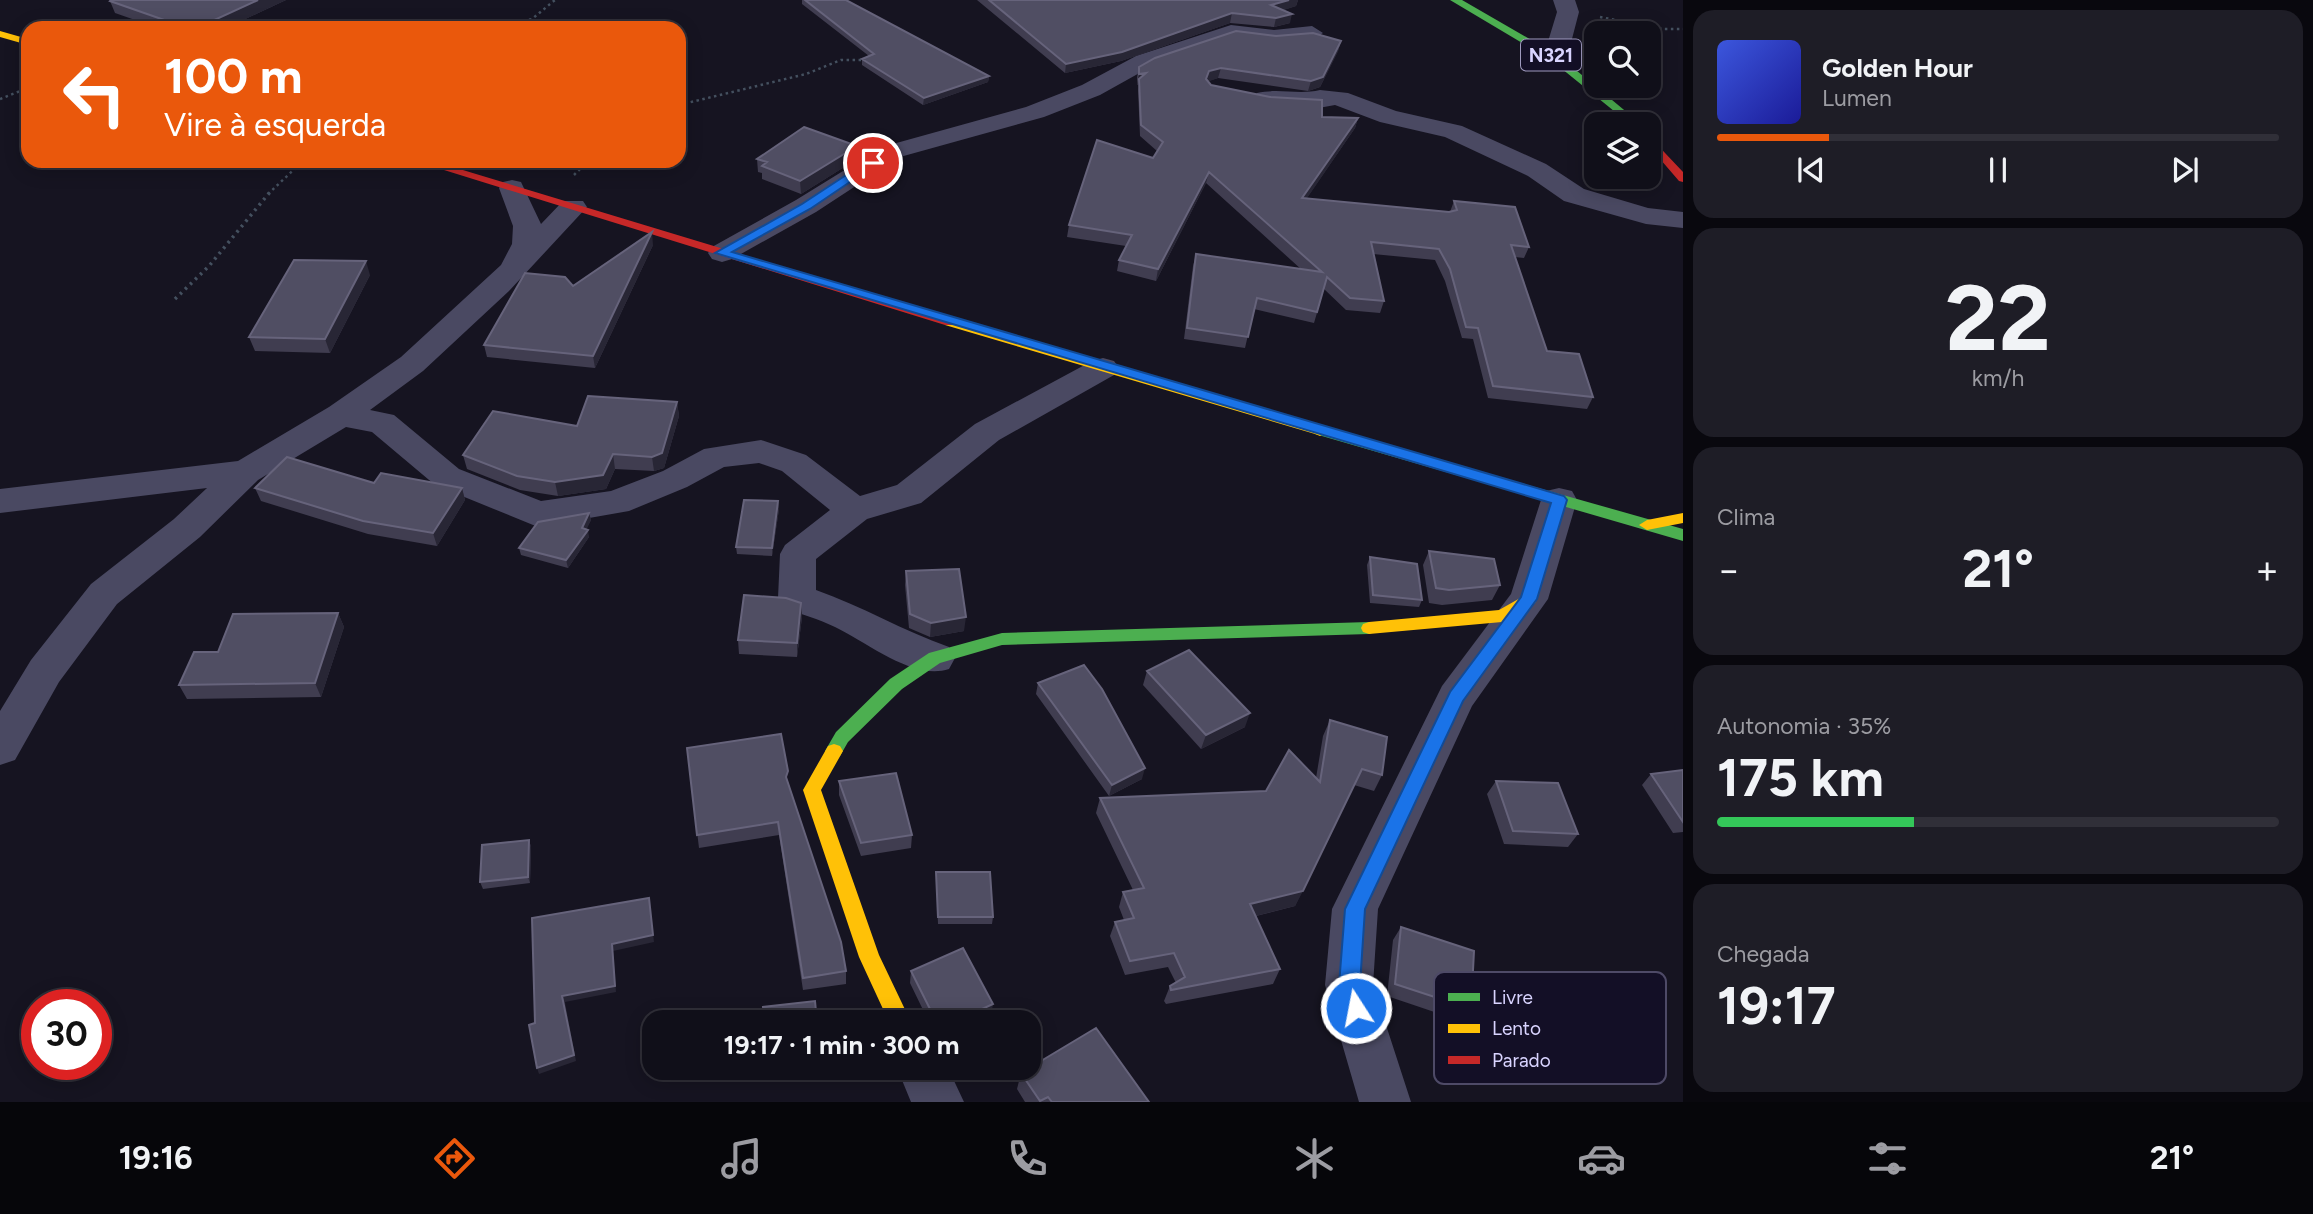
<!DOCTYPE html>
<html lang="pt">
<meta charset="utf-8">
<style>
:root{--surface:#100f19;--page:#1e1d26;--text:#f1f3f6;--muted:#9c9ca2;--line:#302f38;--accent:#ea580c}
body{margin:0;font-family:Figtree,sans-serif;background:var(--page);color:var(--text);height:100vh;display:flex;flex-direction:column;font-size:26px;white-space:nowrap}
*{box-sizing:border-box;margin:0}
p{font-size:23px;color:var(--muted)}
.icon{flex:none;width:38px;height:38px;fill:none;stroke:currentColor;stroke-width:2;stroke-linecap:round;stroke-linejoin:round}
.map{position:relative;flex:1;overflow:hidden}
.side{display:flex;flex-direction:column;gap:10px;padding:10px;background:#09080e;width:630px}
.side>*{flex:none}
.hud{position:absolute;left:21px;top:21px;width:665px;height:147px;border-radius:21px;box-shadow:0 4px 18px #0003,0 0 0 2px var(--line);background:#ea580c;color:#fff;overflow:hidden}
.controls{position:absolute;left:1584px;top:21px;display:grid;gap:14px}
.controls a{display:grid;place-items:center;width:77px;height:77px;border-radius:14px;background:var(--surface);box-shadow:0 4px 18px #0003,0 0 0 2px var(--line);font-size:35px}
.speed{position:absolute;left:21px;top:989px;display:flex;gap:14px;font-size:35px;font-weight:700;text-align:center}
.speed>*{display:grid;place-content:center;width:91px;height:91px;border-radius:50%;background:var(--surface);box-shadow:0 4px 18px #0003,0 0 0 2px var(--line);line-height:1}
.speed .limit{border:10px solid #d22;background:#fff;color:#111}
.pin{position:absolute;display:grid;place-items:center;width:60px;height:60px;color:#fff;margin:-30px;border:4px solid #fff;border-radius:50%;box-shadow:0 2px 7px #0007}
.me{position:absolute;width:77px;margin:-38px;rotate:349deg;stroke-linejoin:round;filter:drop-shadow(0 0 5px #0008)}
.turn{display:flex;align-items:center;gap:24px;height:147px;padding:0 28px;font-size:32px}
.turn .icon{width:91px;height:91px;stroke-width:2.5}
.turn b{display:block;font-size:49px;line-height:60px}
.big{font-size:52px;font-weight:700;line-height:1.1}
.side .card{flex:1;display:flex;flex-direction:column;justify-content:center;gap:10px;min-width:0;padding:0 24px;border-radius:21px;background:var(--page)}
.side .dial{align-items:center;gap:0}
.dial b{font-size:91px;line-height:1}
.song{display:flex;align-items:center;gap:21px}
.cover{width:84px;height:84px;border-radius:10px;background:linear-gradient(135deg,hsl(230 70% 55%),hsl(240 70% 35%))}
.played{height:7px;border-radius:4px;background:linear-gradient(90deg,var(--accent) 20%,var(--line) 20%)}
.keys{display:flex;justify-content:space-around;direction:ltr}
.heat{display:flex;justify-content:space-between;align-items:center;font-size:38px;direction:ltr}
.charge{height:10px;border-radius:5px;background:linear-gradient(90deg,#34c759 35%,var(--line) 0)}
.trip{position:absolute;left:642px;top:1010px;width:399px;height:70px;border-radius:21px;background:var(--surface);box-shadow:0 4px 18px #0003,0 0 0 2px var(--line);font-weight:700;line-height:70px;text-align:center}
.tab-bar{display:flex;height:112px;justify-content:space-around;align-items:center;background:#06060a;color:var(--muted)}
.tab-bar .icon{width:49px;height:49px}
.tab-bar .active{color:var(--accent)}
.tab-bar b{font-size:32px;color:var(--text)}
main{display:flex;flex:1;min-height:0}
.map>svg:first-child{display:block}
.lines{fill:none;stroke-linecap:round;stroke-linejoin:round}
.path-far1{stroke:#44505f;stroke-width:2.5;stroke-dasharray:2.5 3.5;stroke-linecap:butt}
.path{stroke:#44505f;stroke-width:3.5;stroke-dasharray:2.5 4.5;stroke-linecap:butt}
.street{fill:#4a4962;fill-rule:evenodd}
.fast{fill:#4caf50;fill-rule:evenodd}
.slow{fill:#ffc107;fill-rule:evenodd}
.jam{fill:#c62828;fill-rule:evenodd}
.wall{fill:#403d50}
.shaded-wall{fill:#282635}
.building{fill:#504e63;stroke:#66637b;stroke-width:2}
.route{fill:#1a73e8;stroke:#114b97;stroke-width:2}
.labels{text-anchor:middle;stroke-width:7;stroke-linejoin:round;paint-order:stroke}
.shield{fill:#130f26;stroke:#9e99be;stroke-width:2}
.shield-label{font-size:19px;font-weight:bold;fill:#d9d4ff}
.key{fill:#130f26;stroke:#4e4a67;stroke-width:2}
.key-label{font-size:19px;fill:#d9d4ff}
</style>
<main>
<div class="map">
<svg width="1683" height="1102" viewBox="0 0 1683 1102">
<rect width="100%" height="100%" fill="#161421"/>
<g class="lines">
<!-- path-far1 -->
<path class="path-far1" d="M1600 17 1663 29H1683
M494 28 532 19 555 0
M0 99 28 88
M679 105 806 74 841 60H866
M574 175 588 161
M268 194 303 161"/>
<!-- path -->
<path class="path" d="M175 299 209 266 270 192"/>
<!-- street -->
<path class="street" d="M1553 0H1575L1579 12 1567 58 1563 63H1547L1543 58 1557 12Z
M1231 25 1274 30 1312 26 1323 33 1312 40 1274 44 1233 39 1152 66 1100 95 1044 117 900 157 816 212 732 259 722 262 712 259 708 253 712 247 796 200 882 147 1026 107 1082 85 1136 56Z
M1320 90 1348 93 1396 111 1462 126 1546 164 1584 189 1648 208 1683 212V228L1646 224 1564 201 1528 176 1445 137 1380 122 1335 105 1313 109 1257 103 1254 98 1257 93C1278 88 1299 95 1320 90Z
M512 180 521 182 541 224 563 201H583L587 207 509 291 423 371 370 410 394 415 459 469 541 501 611 491 663 471 704 449 761 440 806 455 860 496 897 485 975 424 1092 361 1103 358 1114 361 1119 368 1114 375 999 440 921 503 867 519 816 559V590C862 606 903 631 949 647L955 658 949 669C913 681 867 642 835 627 819 619 800 614 784 608L778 598 780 554 785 545 830 510 782 471 759 463 724 467 687 487 629 511 538 527 435 485 372 432 346 427 258 480 200 537 117 604 59 682 15 760 0 765V711L31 660 91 584 174 519 207 488 0 513V489L238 461 329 407 401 357 501 265 512 244 513 226 499 188 503 182Z
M1559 488 1572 491 1577 500 1548 599 1472 706 1378 909 1373 985 1411 1102H1359L1325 985 1332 909 1442 686 1511 594 1541 500 1546 491Z
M897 1068H948L964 1102H911Z"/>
<!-- fast -->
<path class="fast" d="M1450 0H1462L1559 56 1641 124H1630L1551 60Z
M1320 426 1683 529V541L1315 434 1313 431Z
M1369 622 1375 624 1377 628 1375 632 1369 634 1002 645 940 663 902 689 848 742 840 756 834 758 828 756 825 751 836 732 890 679 929 653 1002 633Z"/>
<!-- slow -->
<path class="slow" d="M0 31 28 39V45L0 37Z
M950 318 1325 428 1327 431 1320 436 1315 434 945 325V319Z
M1683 513V523L1647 530 1639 525 1647 520Z
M1529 593 1535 595 1537 599 1535 603 1502 622 1369 634 1363 632 1361 628 1363 624 1369 622 1499 610Z
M834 744 840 746 843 751 821 790 879 955 911 1022H889L859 957 803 790 828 746Z"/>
<!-- jam -->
<path class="jam" d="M1648 135 1683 172V182L1679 181 1648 145Z
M415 161H433L955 319 957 322 955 325H945Z"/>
</g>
<!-- wall -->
<path class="wall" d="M111 0H286L226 28H158L115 13 110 1Z
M802 0H846L989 76 988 82 923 105 862 65V59L869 56 802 4Z
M977 0H1298L1296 6 1283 10 1290 23 1274 27 1230 23 1121 61 1065 73Z
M1276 36 1341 41 1338 51 1320 87 1308 91 1218 78 1208 81 1211 85 1322 117 1358 118 1355 128 1306 199 1450 212 1454 201 1529 247 1524 258 1515 257 1547 351 1593 397 1587 409 1488 398 1473 339 1462 338 1445 281 1435 260 1373 254 1384 301 1380 313 1346 310 1324 289 1314 323 1254 309 1245 348 1184 339 1193 266 1196 254 1302 270 1206 183 1156 281 1117 271 1119 260 1126 246 1067 237 1069 225 1153 158 1157 151 1140 136 1138 90 1139 84 1137 85V77L1139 67Z
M857 146V159L801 194 762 179V173L758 172 757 159Z
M653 245 595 368 487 357 484 345 573 286Z
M370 275 330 353 255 351 249 337Z
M677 402 679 416 664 468 654 471 615 469 606 489 558 496 520 490 467 469 463 455 577 426Z
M374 483 462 488 465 500 437 546 368 534 261 501 255 488Z
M778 501 779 509 772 556 737 554 736 547Z
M589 513 591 520 586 529 589 537 568 568 521 555 519 548Z
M1429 551 1500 585 1492 600 1442 605 1429 603 1423 565Z
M1370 557 1422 600 1419 607 1370 603 1367 565Z
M906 571 964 631 930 637 909 628 905 585Z
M801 603 802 617 797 657 739 654 738 640Z
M338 613 344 627 321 697 187 699 179 685 218 652Z
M1147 671 1245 727 1201 749 1143 685Z
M1038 683 1142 779 1109 796 1036 694Z
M1330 720 1382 775 1374 791 1354 785 1295 906 1256 916 1280 969 1273 984 1166 1004 1164 1001 1170 986 1176 983 1168 967 1125 975 1110 936 1115 922 1124 920 1119 907 1123 892 1133 890 1096 813 1100 798 1266 791 1316 778 1323 736Z
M687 748 789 786 846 971V984L803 990 779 835 699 848Z
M1683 770V832L1673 833 1642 785 1651 774Z
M839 781 912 835 911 848 861 856 839 795Z
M1496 781 1578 834 1568 847 1504 844 1487 794Z
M529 840 531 847 530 883 483 889 480 882Z
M936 872 993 917 992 924H938Z
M1401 927 1471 1009 1461 1021 1387 996 1393 940Z
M911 971 991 1016 979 1022H924L925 1014 910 983Z
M1522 993 1581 1041 1575 1048 1522 1036 1517 999Z
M767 1068H822V1074L769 1079Z
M1021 1073 1149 1102H1025L1017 1089Z"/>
<!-- shaded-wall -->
<path class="shaded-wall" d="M258 0H286L226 28H197Z
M1289 0H1298L1296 6 1269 15 1271 5Z
M1232 13 1230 23 1121 61 1065 73 1066 64Z
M1292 14 1290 23 1274 27 1276 18Z
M1341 41 1338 51 1320 87 1308 91 1311 81Z
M1221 68 1218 78 1207 82 1206 79 1209 71Z
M1146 73 1139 79V84L1137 85 1139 74Z
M989 76 988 82 923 105 924 98Z
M1358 118 1355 128 1299 210 1302 198Z
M857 146V159L801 194 800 181Z
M1209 172 1206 183 1156 281 1158 269Z
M652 232 653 245 595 368 593 356Z
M366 261 370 275 330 353 325 339Z
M677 402 679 416 664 468 654 471 652 457Z
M613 454 615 469 606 489 558 496 555 482Z
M462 488 465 500 437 546 433 533Z
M778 501 779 509 772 556V548Z
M589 513 591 520 584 535 588 530 589 537 568 568 566 560Z
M801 603 802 617 797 657V643Z
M338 613 344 627 321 697 315 683Z
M966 617 964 631 930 637 931 623Z
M1250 713 1245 727 1201 749 1206 735Z
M1145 768 1142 779 1109 796 1112 785Z
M529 840 531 847 530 883 528 877Z
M1303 891 1295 906 1244 919 1250 904Z
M649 898 654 942 613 951 616 992 565 1002 576 1061 539 1074 537 1068 562 996 612 944Z
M993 1004 991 1016 979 1022H954Z"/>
<!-- building -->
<path class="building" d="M111 0H258L197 28H187L110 1Z
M805 0H846L989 76 924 98 862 59 874 54Z
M989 0H1289L1271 5 1292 14 1276 18 1232 13 1122 52 1066 64Z
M1236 31 1276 36 1313 33 1341 41 1323 77 1311 81 1221 68 1209 71 1206 79 1211 85 1270 97 1322 100V117L1358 118 1302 198 1449 212 1457 210 1454 201 1515 207 1529 247 1511 245 1547 351 1579 354 1593 397 1493 386 1478 328 1466 327 1450 269 1439 249 1371 242 1384 301 1350 298 1327 277 1317 312 1257 298 1248 337 1187 328 1196 254 1322 272 1209 172 1158 269 1119 260 1132 235 1069 225 1097 140 1153 158 1163 142 1141 125 1139 79 1146 73 1139 74V67L1155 58Z
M804 127 857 146 800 181 762 166 767 162 757 159Z
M652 232 593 356 484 345 525 273 565 277 573 286Z
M294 260 366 261 325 339 249 337Z
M588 396 677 402 662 453 652 457 613 454 603 475 555 482 517 476 463 455 493 411 577 426Z
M287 457 374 483 381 473 462 488 433 533 363 521 255 488Z
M744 500 778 501 772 548 736 547Z
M589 513 582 528 588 530 566 560 519 548 538 522Z
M1429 551 1494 559 1500 585 1449 590 1436 588Z
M1370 557 1417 564 1422 600 1373 595Z
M959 569 966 617 931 623 910 614 906 571Z
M744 595 786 598 801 603 797 643 738 640Z
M338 613 315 683 179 685 194 652H218L233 614Z
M1189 650 1250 713 1206 735 1147 671Z
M1084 665 1102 689 1145 768 1112 785 1038 683Z
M1330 720 1387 737 1382 775 1362 769 1303 891 1250 904 1280 969 1171 990 1170 986 1185 977 1174 953 1130 961 1115 922 1134 918 1123 892 1144 888 1100 798 1266 791 1289 750 1320 782Z
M781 734 788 771 786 777 841 942 846 971 803 978 778 822 697 835 687 748Z
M1683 770V822L1651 774Z
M896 773 912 835 861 843 839 781Z
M1496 781 1558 783 1578 834 1513 831Z
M529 840 528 877 480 882 482 845Z
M936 872H990L993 917H938Z
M649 898 653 935 612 944 615 986 562 996 574 1055 537 1068 529 1025 535 1023 532 918Z
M1401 927 1474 951 1471 1009 1395 984Z
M963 948 993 1004 954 1022H930L925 1013 930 1009 911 971Z
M815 1001 817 1022H764L763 1007Z
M1096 1028 1149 1102H1052L1048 1097 1040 1101 1021 1073Z
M767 1068H822L768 1073Z"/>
<!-- route -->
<path class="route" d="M869 160 878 163 810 209 732 252 1564 496 1567 500 1537 599 1463 701 1365 909 1360 985 1367 1008 1364 1015 1356 1018 1349 1015 1339 985 1345 909 1450 692 1521 597 1551 503 715 253 802 204Z"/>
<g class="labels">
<!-- shield labels -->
<rect class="shield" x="1521" y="39.5" width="60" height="31" rx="5"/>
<g class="shield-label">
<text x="1551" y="62">N321</text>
</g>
</g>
<!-- legend -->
<rect x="1434" y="972" width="232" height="112" rx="10" class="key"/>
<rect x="1448" y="993" width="32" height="8" fill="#4caf50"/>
<rect x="1448" y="1024" width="32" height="9" fill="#ffc107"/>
<rect x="1448" y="1056" width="32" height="8" fill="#c62828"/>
<g class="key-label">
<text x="1492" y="1004">Livre</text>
<text x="1492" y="1035">Lento</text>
<text x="1492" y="1067">Parado</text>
</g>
</svg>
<div class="controls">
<a><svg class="icon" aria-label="search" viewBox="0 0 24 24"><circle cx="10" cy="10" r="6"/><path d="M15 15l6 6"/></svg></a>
<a><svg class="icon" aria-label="layers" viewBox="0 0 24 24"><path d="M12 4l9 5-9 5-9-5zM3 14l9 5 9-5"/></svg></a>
</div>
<div class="speed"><div class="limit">30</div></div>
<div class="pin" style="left:873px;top:163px;background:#d93025"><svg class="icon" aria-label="arrive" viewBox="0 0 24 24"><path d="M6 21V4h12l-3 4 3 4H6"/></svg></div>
<svg class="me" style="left:1356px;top:1008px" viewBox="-20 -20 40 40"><circle r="17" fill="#1a73e8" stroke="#fff" stroke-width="3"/><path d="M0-11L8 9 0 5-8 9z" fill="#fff"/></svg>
<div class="trip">19:17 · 1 min · 300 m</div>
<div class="hud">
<div class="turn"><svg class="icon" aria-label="left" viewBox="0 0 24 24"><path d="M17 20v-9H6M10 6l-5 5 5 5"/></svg><div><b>100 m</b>Vire à esquerda</div></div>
</div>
</div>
<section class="side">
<div class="card">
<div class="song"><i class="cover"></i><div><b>Golden Hour</b><p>Lumen</p></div></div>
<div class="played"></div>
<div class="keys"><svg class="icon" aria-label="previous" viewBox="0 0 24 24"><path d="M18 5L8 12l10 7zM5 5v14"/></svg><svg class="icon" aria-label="pause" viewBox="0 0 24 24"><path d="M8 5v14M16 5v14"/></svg><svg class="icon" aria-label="next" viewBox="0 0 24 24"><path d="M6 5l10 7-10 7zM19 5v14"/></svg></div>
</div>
<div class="card dial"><b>22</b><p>km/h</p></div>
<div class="card"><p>Clima</p>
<div class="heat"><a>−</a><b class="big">21°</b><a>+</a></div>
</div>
<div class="card"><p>Autonomia · 35%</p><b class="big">175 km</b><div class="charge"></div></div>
<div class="card"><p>Chegada</p><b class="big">19:17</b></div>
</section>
</main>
<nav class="tab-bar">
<b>19:16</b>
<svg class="icon active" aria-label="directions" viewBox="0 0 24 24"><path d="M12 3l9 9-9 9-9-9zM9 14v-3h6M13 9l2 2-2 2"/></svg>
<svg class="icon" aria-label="music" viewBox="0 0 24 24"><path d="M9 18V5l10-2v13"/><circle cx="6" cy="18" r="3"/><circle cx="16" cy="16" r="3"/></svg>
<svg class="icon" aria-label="phone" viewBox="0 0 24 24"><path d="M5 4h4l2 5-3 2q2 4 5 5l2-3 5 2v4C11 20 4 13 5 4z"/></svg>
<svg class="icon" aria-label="climate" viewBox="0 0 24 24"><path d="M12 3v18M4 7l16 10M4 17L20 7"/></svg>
<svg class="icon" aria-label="car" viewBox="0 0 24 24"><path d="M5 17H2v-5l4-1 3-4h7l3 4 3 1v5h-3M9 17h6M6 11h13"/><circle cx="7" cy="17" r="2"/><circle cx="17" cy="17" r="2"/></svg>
<svg class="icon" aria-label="filters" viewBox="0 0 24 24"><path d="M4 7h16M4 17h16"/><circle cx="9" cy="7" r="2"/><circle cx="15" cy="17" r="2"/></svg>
<b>21°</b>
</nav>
